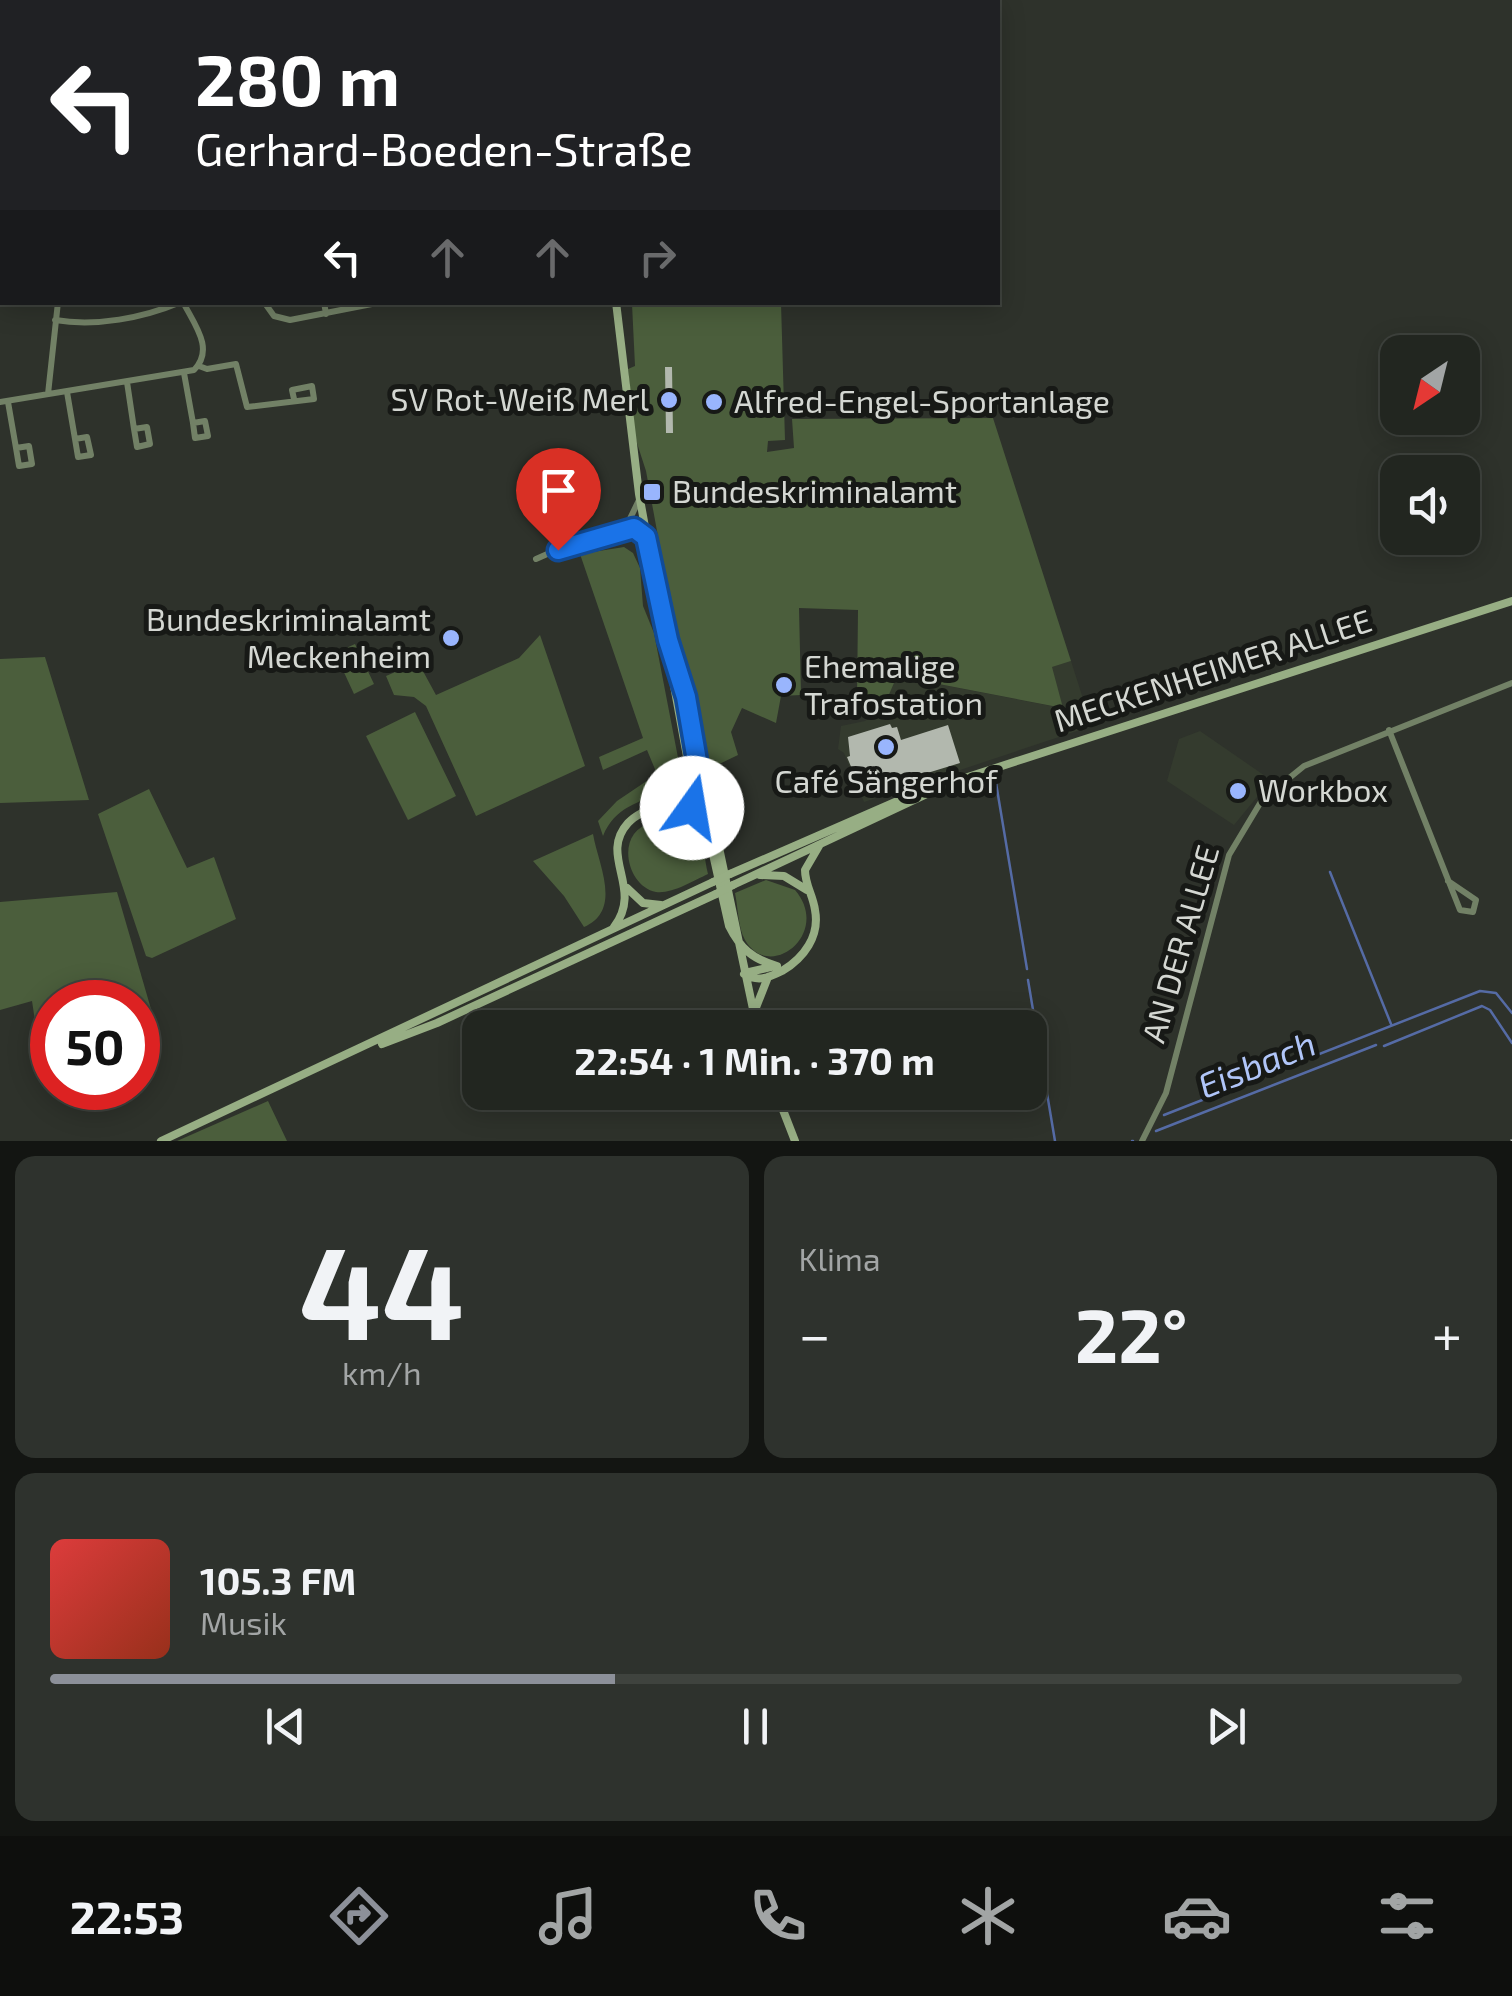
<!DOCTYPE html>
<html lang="de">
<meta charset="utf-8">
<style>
:root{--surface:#222620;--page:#2e322d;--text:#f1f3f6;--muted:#a2a5a5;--line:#3f433e;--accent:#8c9099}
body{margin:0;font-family:"Exo 2",sans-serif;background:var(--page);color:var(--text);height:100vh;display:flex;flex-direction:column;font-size:38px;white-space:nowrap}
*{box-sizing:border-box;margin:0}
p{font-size:32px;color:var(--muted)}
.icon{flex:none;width:55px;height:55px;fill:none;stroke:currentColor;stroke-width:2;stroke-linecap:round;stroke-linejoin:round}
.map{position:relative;height:1141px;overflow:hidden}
.sheet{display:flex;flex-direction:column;gap:15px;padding:15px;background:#131512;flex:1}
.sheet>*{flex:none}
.banner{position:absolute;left:0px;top:0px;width:1000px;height:305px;box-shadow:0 5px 25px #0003,0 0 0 2px var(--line);background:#202124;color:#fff;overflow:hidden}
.needle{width:65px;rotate:215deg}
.tools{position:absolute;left:1380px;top:335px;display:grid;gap:20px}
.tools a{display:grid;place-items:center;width:100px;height:100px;border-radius:20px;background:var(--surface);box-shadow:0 5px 25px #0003,0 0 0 2px var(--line);font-size:50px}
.speed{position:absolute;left:30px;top:980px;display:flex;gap:20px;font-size:50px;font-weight:700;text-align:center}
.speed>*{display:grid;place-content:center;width:130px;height:130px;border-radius:50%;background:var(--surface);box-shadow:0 5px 25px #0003,0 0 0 2px var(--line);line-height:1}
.speed .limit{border:15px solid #d22;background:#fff;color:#111}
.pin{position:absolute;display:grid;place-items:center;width:85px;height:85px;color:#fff;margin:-102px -42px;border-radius:50% 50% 50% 0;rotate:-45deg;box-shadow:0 0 10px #0007}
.pin .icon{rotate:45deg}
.me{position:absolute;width:110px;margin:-55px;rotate:13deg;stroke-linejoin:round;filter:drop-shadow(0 0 8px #0008)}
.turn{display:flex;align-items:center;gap:35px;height:210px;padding:0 30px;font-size:45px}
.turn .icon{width:130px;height:130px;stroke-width:2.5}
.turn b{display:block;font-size:70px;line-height:85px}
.lanes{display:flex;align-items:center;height:95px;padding:0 30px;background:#0003;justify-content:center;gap:50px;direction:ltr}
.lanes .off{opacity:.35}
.big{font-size:75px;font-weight:700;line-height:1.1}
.sheet .tile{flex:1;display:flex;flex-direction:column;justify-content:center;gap:15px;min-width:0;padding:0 35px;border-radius:20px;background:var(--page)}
.sheet .dial{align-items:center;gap:0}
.dial b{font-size:130px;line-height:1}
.song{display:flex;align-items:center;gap:30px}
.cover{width:120px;height:120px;border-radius:15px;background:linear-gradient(135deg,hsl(0 70% 55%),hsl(10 70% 35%))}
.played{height:10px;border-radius:5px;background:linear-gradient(90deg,var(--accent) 40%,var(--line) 40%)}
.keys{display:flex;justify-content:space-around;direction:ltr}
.heat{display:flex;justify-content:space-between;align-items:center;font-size:55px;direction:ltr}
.sheet .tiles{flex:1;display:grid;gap:15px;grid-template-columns:1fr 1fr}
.tile:last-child{grid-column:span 2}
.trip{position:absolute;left:462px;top:1010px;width:585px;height:100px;border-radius:20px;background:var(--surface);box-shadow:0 5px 25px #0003,0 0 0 2px var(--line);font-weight:700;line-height:100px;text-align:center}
.dock{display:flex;height:160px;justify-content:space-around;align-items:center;background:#0e0f0d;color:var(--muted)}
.dock .icon{width:70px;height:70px}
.dock .on{color:var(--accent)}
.dock b{font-size:45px;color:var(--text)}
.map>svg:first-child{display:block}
.built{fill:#343b2e}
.green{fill:#4b5e3c}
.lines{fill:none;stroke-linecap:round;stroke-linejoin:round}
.stream{stroke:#556ba5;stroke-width:2.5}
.building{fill:#b2b8ae}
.minor{stroke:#728166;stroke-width:6}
.tertiary{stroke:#728166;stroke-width:8}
.secondary{stroke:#97ae84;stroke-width:8}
.rail{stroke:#b3b6b0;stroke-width:2.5;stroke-dasharray:12 12;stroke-linecap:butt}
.secondary-bridge{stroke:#97ae84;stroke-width:8}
.route-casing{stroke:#114b97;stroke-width:25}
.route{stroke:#1a73e8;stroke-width:18}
.poi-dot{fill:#99b5fd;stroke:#171916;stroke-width:4}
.labels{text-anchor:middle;stroke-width:10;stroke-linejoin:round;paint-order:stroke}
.poi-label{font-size:32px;fill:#d4d7d2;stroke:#171916;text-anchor:start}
.street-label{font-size:32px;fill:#d4d7d2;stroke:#171916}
.water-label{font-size:35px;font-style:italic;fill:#b0c5f8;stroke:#171916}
</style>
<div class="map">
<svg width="1512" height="1141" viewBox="0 0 1512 1141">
<rect width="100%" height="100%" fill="#2e322b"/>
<!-- built -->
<path class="built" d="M1071 661 1086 708 1083 729 864 802 844 753 838 749 841 726 865 721 884 706 896 676 1062 708 1051 667Z
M1200 731 1271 780 1234 825 1167 781 1179 739Z"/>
<!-- green -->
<path class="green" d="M781 303 785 440 768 441 767 452 794 448 792 419 993 418 1071 661 1052 667 1063 708 897 676 884 706 857 698 858 610 799 608 801 695 781 696 776 723 742 708 731 732 738 755 711 768 677 640 646 471 635 437 628 369 635 366 632 304Z
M624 547 633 553 640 568 643 606 654 633 680 768 666 792C638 802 615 807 603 836L598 821 617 801 657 774 647 750 603 770 599 757 643 738 580 554Z
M540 635 585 766 476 816 426 706 414 697 394 695 386 676 418 662 436 695 519 658Z
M355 644 374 684 354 694 335 653Z
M45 657 89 800 0 803V659Z
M415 712 456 796 408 820 366 736Z
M149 789 187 868 214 857 236 919 152 958 146 956 98 814Z
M669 817C706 819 701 844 708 874 693 881 672 894 656 892 633 888 620 853 634 834 642 823 658 821 669 817Z
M593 834C598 864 623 910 584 927L564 896 533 861Z
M766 880 795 890C832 933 770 983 745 940 738 928 738 907 735 893Z
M117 892 151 1009 138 1012V1002H52V1031L37 1034 32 1001 0 1010V902Z
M268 1101 287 1141H177Z"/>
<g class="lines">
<!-- stream -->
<path class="stream" d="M996 783 1027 969
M1330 872 1391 1024
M1028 980 1055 1141
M1384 1046 1482 1006 1490 1010 1512 1043
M1164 1115 1480 991 1496 993 1512 1013
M1156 1131 1376 1045
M1132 1141H1133"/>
</g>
<!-- building -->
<path class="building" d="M665 367H672L673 433H666Z
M890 724 892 728 897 727 901 740 948 725 960 763 862 793 847 757 850 756 848 737Z"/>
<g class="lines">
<!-- minor -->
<path class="minor" d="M428 0 431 2
M0 176 2 177
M0 223 2 208
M264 302 274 316 290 320 382 302
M324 302 326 314
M55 320C96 327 143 318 181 302
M199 366 207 369 236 364 247 407 314 399 312 386 292 390 294 399
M184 373 193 423
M127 382 134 429
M67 392 75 439
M48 394 58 302
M0 402 194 370C215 349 194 324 183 302
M8 402 16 448
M205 421 208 436 195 438 193 423Z
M147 427 150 444 137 447 134 429Z
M87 437 91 455 78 457 75 439Z
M29 446 32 464 19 466 16 448Z
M625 529 639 500
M606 538 647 537
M536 559 563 547 634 528 646 536
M1389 730 1460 910 1473 912 1476 900 1448 881
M1142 1141 1166 1093 1229 855 1262 800 1304 766 1512 683"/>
<!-- tertiary -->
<path class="tertiary" d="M257 2 258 0
M0 111 2 113"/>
<!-- secondary -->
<path class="secondary" d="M604 2V0
M616 302 639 494 692 784
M672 648 686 697 701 784
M683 796a13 13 0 1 1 26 0a13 13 0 1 1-26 0Z
M706 805 713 819 757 1028
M699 809 706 823 729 926C740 948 752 959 777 966
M730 874 909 796 1512 601
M760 875 784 876 807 890
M733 885 927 794
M627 888 643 903 661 905
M614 927C644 888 598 856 628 823 642 808 667 805 683 793
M745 973 775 966
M744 974C758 982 768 978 782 971 804 958 820 936 815 910 813 895 805 885 805 870L819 846
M755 1010 768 977
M382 1044 437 1023 716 894
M776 1092 795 1141
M161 1141 713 882"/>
<!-- rail -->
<path class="rail" d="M1511 1141 1512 1140"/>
<!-- secondary-bridge -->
<path class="secondary-bridge" d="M713 882 730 874
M716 894 733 885"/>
</g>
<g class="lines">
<!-- route casing -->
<g class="route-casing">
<path id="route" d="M558 550 634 528 646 537 668 640 686 697 701 784 710 796 703 807 692 808"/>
</g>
<!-- route -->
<use href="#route" class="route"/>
</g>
<!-- markers -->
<g class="poi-dot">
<circle cx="669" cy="400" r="10"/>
<circle cx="714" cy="402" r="10"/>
<rect x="642" y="482" width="20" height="20" rx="5"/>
<circle cx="451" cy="638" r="10"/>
<circle cx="784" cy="685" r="10"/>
<circle cx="886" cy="747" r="10"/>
<circle cx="1238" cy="791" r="10"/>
</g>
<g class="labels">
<!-- poi labels -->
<g class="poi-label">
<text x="649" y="411" text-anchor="end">SV Rot-Weiß Merl</text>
<text x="734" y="413">Alfred-Engel-Sportanlage</text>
<text x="672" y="503">Bundeskriminalamt</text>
<text x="431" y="631" text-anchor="end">Bundeskriminalamt<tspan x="431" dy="37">Meckenheim</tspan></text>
<text x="804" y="678">Ehemalige<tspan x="804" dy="37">Trafostation</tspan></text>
<text x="886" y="793" text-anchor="middle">Café Sängerhof</text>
<text x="1258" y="802">Workbox</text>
</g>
<!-- street labels -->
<g class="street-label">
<text transform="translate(1213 671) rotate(-18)" y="11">MECKENHEIMER ALLEE</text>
<text transform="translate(1181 944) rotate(-74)" y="11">AN DER ALLEE</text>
</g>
<!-- water labels -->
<g class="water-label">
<text transform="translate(1257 1065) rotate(-22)" y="12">Eisbach</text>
</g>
</g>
</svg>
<div class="tools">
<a><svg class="needle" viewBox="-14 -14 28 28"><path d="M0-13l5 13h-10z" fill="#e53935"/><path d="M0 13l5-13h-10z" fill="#a2a5a5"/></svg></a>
<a><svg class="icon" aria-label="sound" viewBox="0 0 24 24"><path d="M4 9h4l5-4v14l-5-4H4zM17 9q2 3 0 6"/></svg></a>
</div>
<div class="speed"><div class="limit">50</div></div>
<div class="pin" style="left:558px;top:550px;background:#d93025"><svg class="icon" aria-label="arrive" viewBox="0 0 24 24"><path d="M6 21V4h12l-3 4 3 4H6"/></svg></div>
<svg class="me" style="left:692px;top:808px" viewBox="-20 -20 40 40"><circle r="19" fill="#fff"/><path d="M0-13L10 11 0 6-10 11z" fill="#1a73e8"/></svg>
<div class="trip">22:54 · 1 Min. · 370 m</div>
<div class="banner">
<div class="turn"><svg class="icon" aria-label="left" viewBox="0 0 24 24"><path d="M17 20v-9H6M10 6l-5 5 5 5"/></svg><div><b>280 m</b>Gerhard-Boeden-Straße</div></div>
<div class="lanes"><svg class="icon" aria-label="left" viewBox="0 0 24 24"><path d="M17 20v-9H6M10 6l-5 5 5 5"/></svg><svg class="icon off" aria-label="ahead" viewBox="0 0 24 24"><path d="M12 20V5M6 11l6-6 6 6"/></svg><svg class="icon off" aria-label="ahead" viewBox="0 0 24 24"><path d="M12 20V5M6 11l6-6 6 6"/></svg><svg class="icon off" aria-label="right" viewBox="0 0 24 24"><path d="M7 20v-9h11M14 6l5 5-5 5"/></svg></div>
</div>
</div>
<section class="sheet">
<div class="tiles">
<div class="tile dial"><b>44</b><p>km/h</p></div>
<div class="tile"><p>Klima</p>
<div class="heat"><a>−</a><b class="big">22°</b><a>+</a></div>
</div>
<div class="tile">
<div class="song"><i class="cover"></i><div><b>105.3 FM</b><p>Musik</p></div></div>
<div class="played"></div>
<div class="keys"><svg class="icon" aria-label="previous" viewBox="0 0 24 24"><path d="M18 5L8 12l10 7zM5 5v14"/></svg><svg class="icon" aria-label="pause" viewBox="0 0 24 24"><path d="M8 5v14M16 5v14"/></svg><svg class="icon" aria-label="next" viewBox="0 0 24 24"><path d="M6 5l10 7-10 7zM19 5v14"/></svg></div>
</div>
</div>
</section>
<nav class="dock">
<b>22:53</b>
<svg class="icon on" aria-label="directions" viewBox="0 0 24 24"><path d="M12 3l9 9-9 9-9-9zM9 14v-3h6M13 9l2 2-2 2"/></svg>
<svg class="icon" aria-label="music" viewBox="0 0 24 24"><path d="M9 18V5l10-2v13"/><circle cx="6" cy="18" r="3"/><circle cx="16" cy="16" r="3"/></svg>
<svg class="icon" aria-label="phone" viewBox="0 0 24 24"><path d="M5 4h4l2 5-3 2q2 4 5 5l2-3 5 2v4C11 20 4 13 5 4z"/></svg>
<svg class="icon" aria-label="climate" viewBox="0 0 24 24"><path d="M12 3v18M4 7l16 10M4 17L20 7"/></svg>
<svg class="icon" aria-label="car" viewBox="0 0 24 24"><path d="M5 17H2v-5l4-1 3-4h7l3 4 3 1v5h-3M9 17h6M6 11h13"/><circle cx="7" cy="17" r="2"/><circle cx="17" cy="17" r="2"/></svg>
<svg class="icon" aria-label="filters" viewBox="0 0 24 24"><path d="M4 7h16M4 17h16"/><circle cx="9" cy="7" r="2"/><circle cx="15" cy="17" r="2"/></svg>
</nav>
